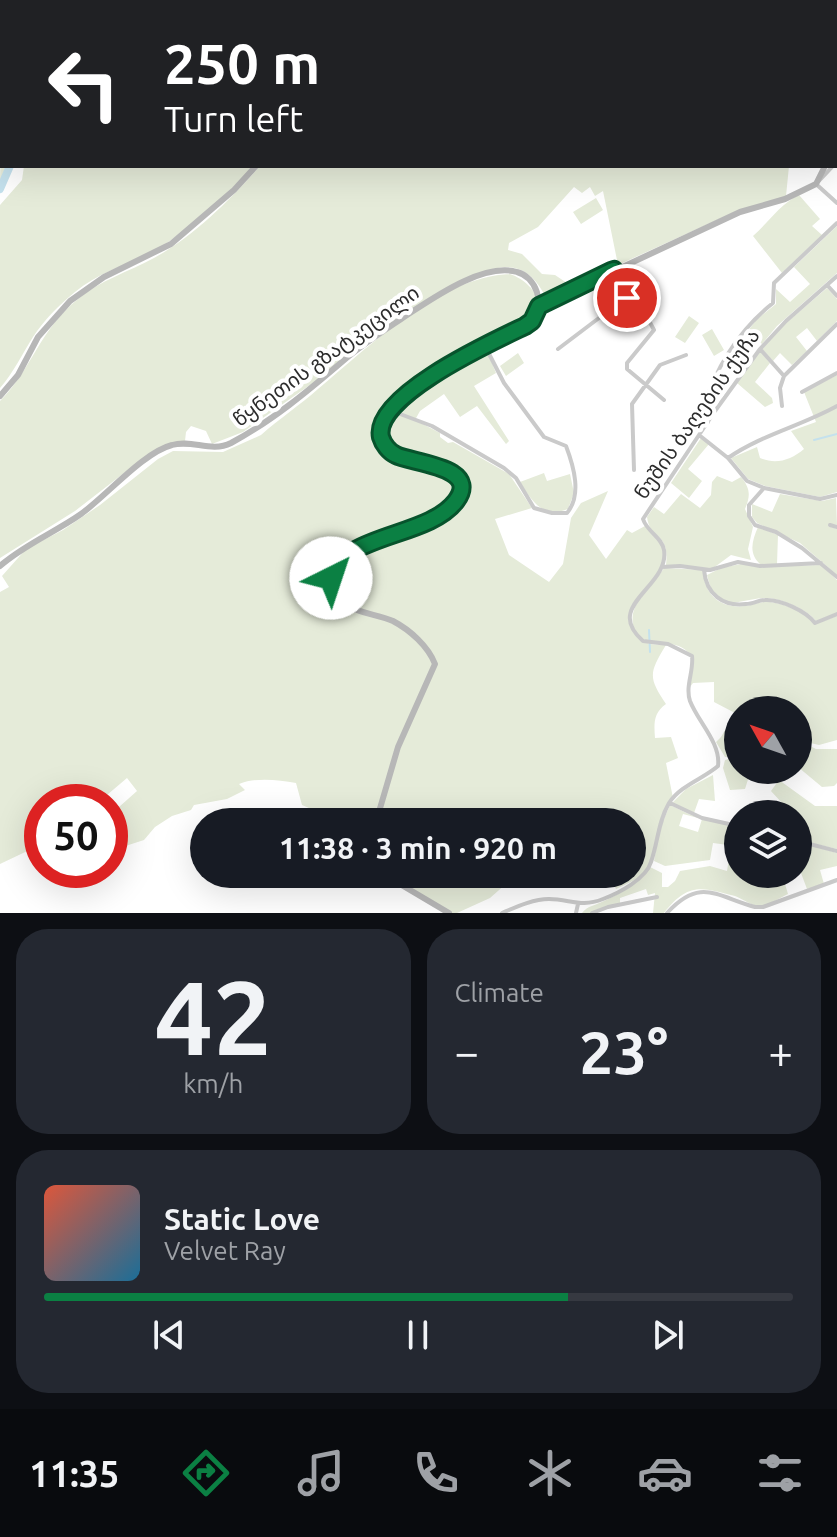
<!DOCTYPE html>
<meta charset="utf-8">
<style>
:root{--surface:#171b24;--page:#242831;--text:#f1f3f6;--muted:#9ea1a6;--line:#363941;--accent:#0b8043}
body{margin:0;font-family:Ubuntu,"Noto Sans Georgian",sans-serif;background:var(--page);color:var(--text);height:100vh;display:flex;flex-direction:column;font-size:30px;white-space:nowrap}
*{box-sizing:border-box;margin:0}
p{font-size:26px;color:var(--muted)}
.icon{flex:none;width:44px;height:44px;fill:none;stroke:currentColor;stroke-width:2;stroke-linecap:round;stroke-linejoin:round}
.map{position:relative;height:913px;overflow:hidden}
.side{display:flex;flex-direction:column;gap:16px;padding:16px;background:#0d0f14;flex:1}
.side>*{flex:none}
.banner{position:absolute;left:0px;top:0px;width:838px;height:168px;box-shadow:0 8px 32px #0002;background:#202124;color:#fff;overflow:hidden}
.needle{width:52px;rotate:310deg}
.controls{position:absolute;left:724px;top:696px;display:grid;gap:16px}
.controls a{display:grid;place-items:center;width:88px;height:88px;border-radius:50%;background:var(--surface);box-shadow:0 8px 32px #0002;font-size:40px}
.speed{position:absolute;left:24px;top:784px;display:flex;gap:16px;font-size:40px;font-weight:700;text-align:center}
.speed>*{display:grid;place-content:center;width:104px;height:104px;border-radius:50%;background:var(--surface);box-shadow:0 8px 32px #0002;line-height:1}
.speed .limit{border:12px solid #d22;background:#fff;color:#111}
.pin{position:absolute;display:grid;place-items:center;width:68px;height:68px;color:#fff;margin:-34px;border:4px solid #fff;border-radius:50%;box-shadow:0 2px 8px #0007}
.me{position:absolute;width:88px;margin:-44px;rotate:41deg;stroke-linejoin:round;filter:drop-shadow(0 0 6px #0008)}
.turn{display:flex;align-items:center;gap:28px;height:168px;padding:0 32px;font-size:36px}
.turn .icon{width:104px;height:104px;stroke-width:2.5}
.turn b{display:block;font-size:56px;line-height:68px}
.big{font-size:60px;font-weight:700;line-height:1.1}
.side .widget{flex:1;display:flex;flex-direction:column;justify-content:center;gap:12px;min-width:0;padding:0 28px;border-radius:32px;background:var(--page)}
.side .dial{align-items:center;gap:0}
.dial b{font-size:104px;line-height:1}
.song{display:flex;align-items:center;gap:24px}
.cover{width:96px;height:96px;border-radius:12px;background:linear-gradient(135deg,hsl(10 70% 55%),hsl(200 70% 35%))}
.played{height:8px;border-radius:4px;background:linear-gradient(90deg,var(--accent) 70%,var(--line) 70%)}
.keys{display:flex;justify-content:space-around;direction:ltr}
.heat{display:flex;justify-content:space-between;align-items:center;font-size:44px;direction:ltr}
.side .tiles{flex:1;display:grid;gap:16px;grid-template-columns:1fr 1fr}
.widget:last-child{grid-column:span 2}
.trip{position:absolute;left:190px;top:808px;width:456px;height:80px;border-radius:40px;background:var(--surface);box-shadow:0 8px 32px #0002;font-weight:700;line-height:80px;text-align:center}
.tab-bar{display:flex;height:128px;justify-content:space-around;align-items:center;background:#090b0e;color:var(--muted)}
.tab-bar .icon{width:56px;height:56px}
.tab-bar .active{color:var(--accent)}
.tab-bar b{font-size:36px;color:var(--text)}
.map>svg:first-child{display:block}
.green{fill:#e5ebd9;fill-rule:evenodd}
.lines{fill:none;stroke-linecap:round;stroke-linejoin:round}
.stream{stroke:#c4e1ed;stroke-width:2}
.river{stroke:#c4e1ed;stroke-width:8}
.street{stroke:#cacaca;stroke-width:4}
.secondary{stroke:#b7b7b7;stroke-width:6}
.route-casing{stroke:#07532c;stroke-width:20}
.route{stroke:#0b8043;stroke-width:14}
.labels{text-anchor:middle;stroke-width:8;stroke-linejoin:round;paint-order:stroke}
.street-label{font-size:20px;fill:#2d2d2d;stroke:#fff}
</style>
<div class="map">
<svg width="837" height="913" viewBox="0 0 837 913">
<rect width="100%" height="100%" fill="#fff"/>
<!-- green -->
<path class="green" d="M120 0H330L333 2H119Z
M393 0H837V65L836 2H391Z
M2 67V166H7L0 184Z
M24 166H253C226 196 186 234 150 253 124 266 98 273 75 292 59 305 44 320 33 337 22 354 14 372 0 388V205L22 180Z
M260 166H789L786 196 730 214 618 265 603 191 595 196 590 187 582 193 574 187 538 227 509 243 508 250 522 254 542 274 555 275 576 289 547 300C525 252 494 266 454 284L243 432 212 444 206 431 191 426 186 432 185 441 137 463 75 511 0 558V401C32 369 40 329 78 299 101 280 128 272 154 258 194 236 230 200 260 166Z
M799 195 820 219 812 226 822 235 782 273 753 236C769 222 780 204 799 195Z
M596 198 603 210 581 224 573 212Z
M837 226V273L777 326 762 344 748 331 756 320 776 304V289L790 302 810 284 794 267Z
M510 274C530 281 550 303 527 321 521 326 511 329 503 333 490 339 477 347 464 355L484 344 496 373 474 386 509 441 506 444 477 406 460 417 444 394 420 411 415 420 440 433V437L448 443 453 442 509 474 532 508 495 519 509 555 549 582 563 564 571 518 581 503 608 491 589 535 606 559 627 530 632 533 645 526C651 532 659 538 662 546 677 582 608 601 637 636 622 606 648 594 664 568L703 570C704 595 721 609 745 606 753 605 761 601 770 602 785 604 806 612 815 624L837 616V740L819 745 798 740V710H738V756L725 757 716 742 721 737 735 713 714 702V682L693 683 690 687 694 660C679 635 659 649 640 637L649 644 666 645C649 673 648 677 666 704 653 713 654 724 655 738L671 737 678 758 666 763 673 798 660 825 651 862 648 870 639 878 616 889 614 885 584 878 583 874H632V822H341L302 805 296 783C278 780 257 777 239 784L245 790 227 799 194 805 191 810 172 816 155 827 144 840 110 851V815L137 791 127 778 107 795 86 802H42V844L0 864V592L9 587 2 576 26 549 63 530 100 505 158 459 173 451 223 452 261 435C279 419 300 405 318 389 370 346 439 277 510 274Z
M827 288 837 299V321L817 341 807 328 796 337 807 351 792 365 780 353 773 361 762 349 785 324Z
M689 316 699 323 685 343 675 337Z
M712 329 724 350 714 356 702 335Z
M760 351 770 363 755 382 772 398 773 403 765 407 737 383Z
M518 353 524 363 506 376 500 366Z
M837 375V492L820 497 765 486 748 479 731 458 757 447 760 458C776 465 791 460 804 449L791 431 816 422 804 392Z
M701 438 709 444 688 469 702 481 689 498 671 483Z
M544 473 547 481 570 474 574 493 568 509C542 519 532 501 520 482Z
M717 476 732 482 741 477C750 488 751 495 745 509L753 527 748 549 751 560 731 555 712 569 666 565C670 531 650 541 647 517L654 507 664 514 681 494 700 508 711 495 712 482Z
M780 494 822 501 836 498 837 525 829 524 828 526 837 529V575L800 543 757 523 752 517V504L772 512Z
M758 527 778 535 777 564 761 565C748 554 752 541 758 527Z
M741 564 758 567 821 565 837 580V613L816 621C808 610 781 598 766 598 739 598 717 618 707 575L721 568Z
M798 744H806L816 749H837V783L834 786 822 787 798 767Z
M732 758 738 759V770H751L745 789 730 790 723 768 725 760Z
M713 775 715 801 699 799 694 813 672 803 686 789Z
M779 780 815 806H837V849L799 840 803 823 798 821V814H779L782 803 771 791Z
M670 805 691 815 732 826 728 845 713 843 710 860 665 866 654 861 660 828ZM683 814 702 819 698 832 679 826Z
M798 842 837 853V866L820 870 824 884 807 889 798 865Z
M731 846 738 848V874H782L788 894C779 898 768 906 759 906 750 905 743 899 735 896 701 887 688 882 664 913H653L655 893 648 895 646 889 620 898V903L591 913H582C588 905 595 906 604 901 619 894 643 882 650 867L662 873V887H668L675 881 680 871 710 866 727 871Z
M383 874H541V876L507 883 490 898 457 913H449Z"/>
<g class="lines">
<!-- stream -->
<path class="stream" d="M814 440 837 434
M649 630 650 652"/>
<!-- river -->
<path class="river" d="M116 2V0
M0 189 10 166"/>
<!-- street -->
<path class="street" d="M836 163 837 161
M833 166 816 184 837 203
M615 271 639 302 654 330 627 363V369L664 400
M827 285 837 296
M558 349 632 293
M760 349 784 376
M802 392 837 373
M782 406 780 388 784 376 837 324
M392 411 432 426 504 468 516 478 534 508 552 513H567C582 495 574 467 566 446L544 437 504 383 484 344
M708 422 703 408C716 368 739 330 773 303L774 283 837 223
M699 435 728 458 747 481 764 488 820 499 837 495
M728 458C761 435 801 426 837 406
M634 470 632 404 660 365 686 355
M764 488 749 505V516L755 525 776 532 802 548 837 577
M830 525 837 527
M662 567 680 566 710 570 738 562 760 566 821 563
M704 570C706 594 723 607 746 604 753 604 759 600 765 600 780 599 806 611 815 623L837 614
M670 803 702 818 738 826
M798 841 837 851
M502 913C516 907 533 899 549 899 570 899 581 908 603 899 619 893 646 879 651 862 658 842 658 822 669 803 681 785 703 779 718 766 721 743 698 722 690 701 685 686 694 671 692 656L668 644 643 641C602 605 670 587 664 550 662 537 647 532 643 519L715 411 760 349 786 321 837 276
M576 913 578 904
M592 913 608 907 657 897
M667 913C700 877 716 896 755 907H763L837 880"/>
<!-- secondary -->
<path class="secondary" d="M387 2 388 0
M836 144 837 142
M539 306 740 212 785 199 816 184 825 166
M0 396 18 375 38 337 70 301 104 277 171 244 234 190 256 166
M0 566C25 544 54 533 81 514 106 496 144 452 172 445 192 439 211 453 231 443 272 421 308 391 343 361 363 344 385 330 407 315 433 298 484 262 517 272 536 277 546 304 532 321 522 333 498 338 484 345 460 357 371 406 382 438 388 459 410 457 427 462 439 465 449 471 458 479 477 529 339 534 332 575 325 612 371 611 393 621 410 630 428 646 435 664L398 747 376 822
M383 874 449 913"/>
</g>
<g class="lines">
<!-- route casing -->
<g class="route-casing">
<path id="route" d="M331 578C343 533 428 538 456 501 482 466 410 463 396 455 389 452 383 444 381 437 372 396 496 340 525 326L532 321 539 306 611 271 614 270 632 293 627 298"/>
</g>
<!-- route -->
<use href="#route" class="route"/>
</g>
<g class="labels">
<!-- street labels -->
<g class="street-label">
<text transform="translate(326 356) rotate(-36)" y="7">წყნეთის გზატკეცილი</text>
<text transform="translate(697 414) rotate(-55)" y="7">ნუშის ბაღების ქუჩა</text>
</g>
</g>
</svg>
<div class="controls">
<a><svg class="needle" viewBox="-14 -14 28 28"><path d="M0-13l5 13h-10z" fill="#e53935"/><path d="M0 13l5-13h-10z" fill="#9ea1a6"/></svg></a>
<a><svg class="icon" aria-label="layers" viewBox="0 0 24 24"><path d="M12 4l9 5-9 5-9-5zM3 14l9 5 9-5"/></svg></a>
</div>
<div class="speed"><div class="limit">50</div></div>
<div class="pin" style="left:627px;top:298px;background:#d93025"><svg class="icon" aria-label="arrive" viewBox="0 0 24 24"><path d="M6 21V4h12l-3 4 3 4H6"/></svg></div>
<svg class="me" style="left:331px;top:578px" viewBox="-20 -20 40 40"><circle r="19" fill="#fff"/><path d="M0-13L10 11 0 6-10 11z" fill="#0b8043"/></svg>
<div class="trip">11:38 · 3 min · 920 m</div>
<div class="banner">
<div class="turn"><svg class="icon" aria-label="left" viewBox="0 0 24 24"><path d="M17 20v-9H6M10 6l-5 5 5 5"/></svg><div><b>250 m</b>Turn left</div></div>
</div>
</div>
<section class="side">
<div class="tiles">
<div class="widget dial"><b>42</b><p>km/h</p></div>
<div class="widget"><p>Climate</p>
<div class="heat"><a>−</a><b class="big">23°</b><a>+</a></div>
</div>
<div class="widget">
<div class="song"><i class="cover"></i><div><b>Static Love</b><p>Velvet Ray</p></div></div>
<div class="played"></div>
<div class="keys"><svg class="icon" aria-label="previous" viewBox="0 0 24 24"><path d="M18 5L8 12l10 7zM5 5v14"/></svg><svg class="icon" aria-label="pause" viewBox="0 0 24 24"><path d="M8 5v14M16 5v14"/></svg><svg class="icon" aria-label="next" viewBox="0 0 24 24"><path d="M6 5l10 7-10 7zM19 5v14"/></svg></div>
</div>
</div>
</section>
<nav class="tab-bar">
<b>11:35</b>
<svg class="icon active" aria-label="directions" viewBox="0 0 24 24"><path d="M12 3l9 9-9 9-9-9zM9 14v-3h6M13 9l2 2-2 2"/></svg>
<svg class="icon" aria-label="music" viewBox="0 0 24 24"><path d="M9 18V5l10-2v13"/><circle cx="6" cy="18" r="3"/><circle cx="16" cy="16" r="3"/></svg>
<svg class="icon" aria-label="phone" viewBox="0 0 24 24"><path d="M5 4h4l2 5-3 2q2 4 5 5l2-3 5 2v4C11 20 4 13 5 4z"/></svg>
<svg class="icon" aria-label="climate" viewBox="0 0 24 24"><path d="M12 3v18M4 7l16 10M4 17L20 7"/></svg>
<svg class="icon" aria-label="car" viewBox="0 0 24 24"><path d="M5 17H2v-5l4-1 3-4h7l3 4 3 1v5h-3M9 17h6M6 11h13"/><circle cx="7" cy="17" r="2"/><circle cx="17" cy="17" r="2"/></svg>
<svg class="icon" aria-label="filters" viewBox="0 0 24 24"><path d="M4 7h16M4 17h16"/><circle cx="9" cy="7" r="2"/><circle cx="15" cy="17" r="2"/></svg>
</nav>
